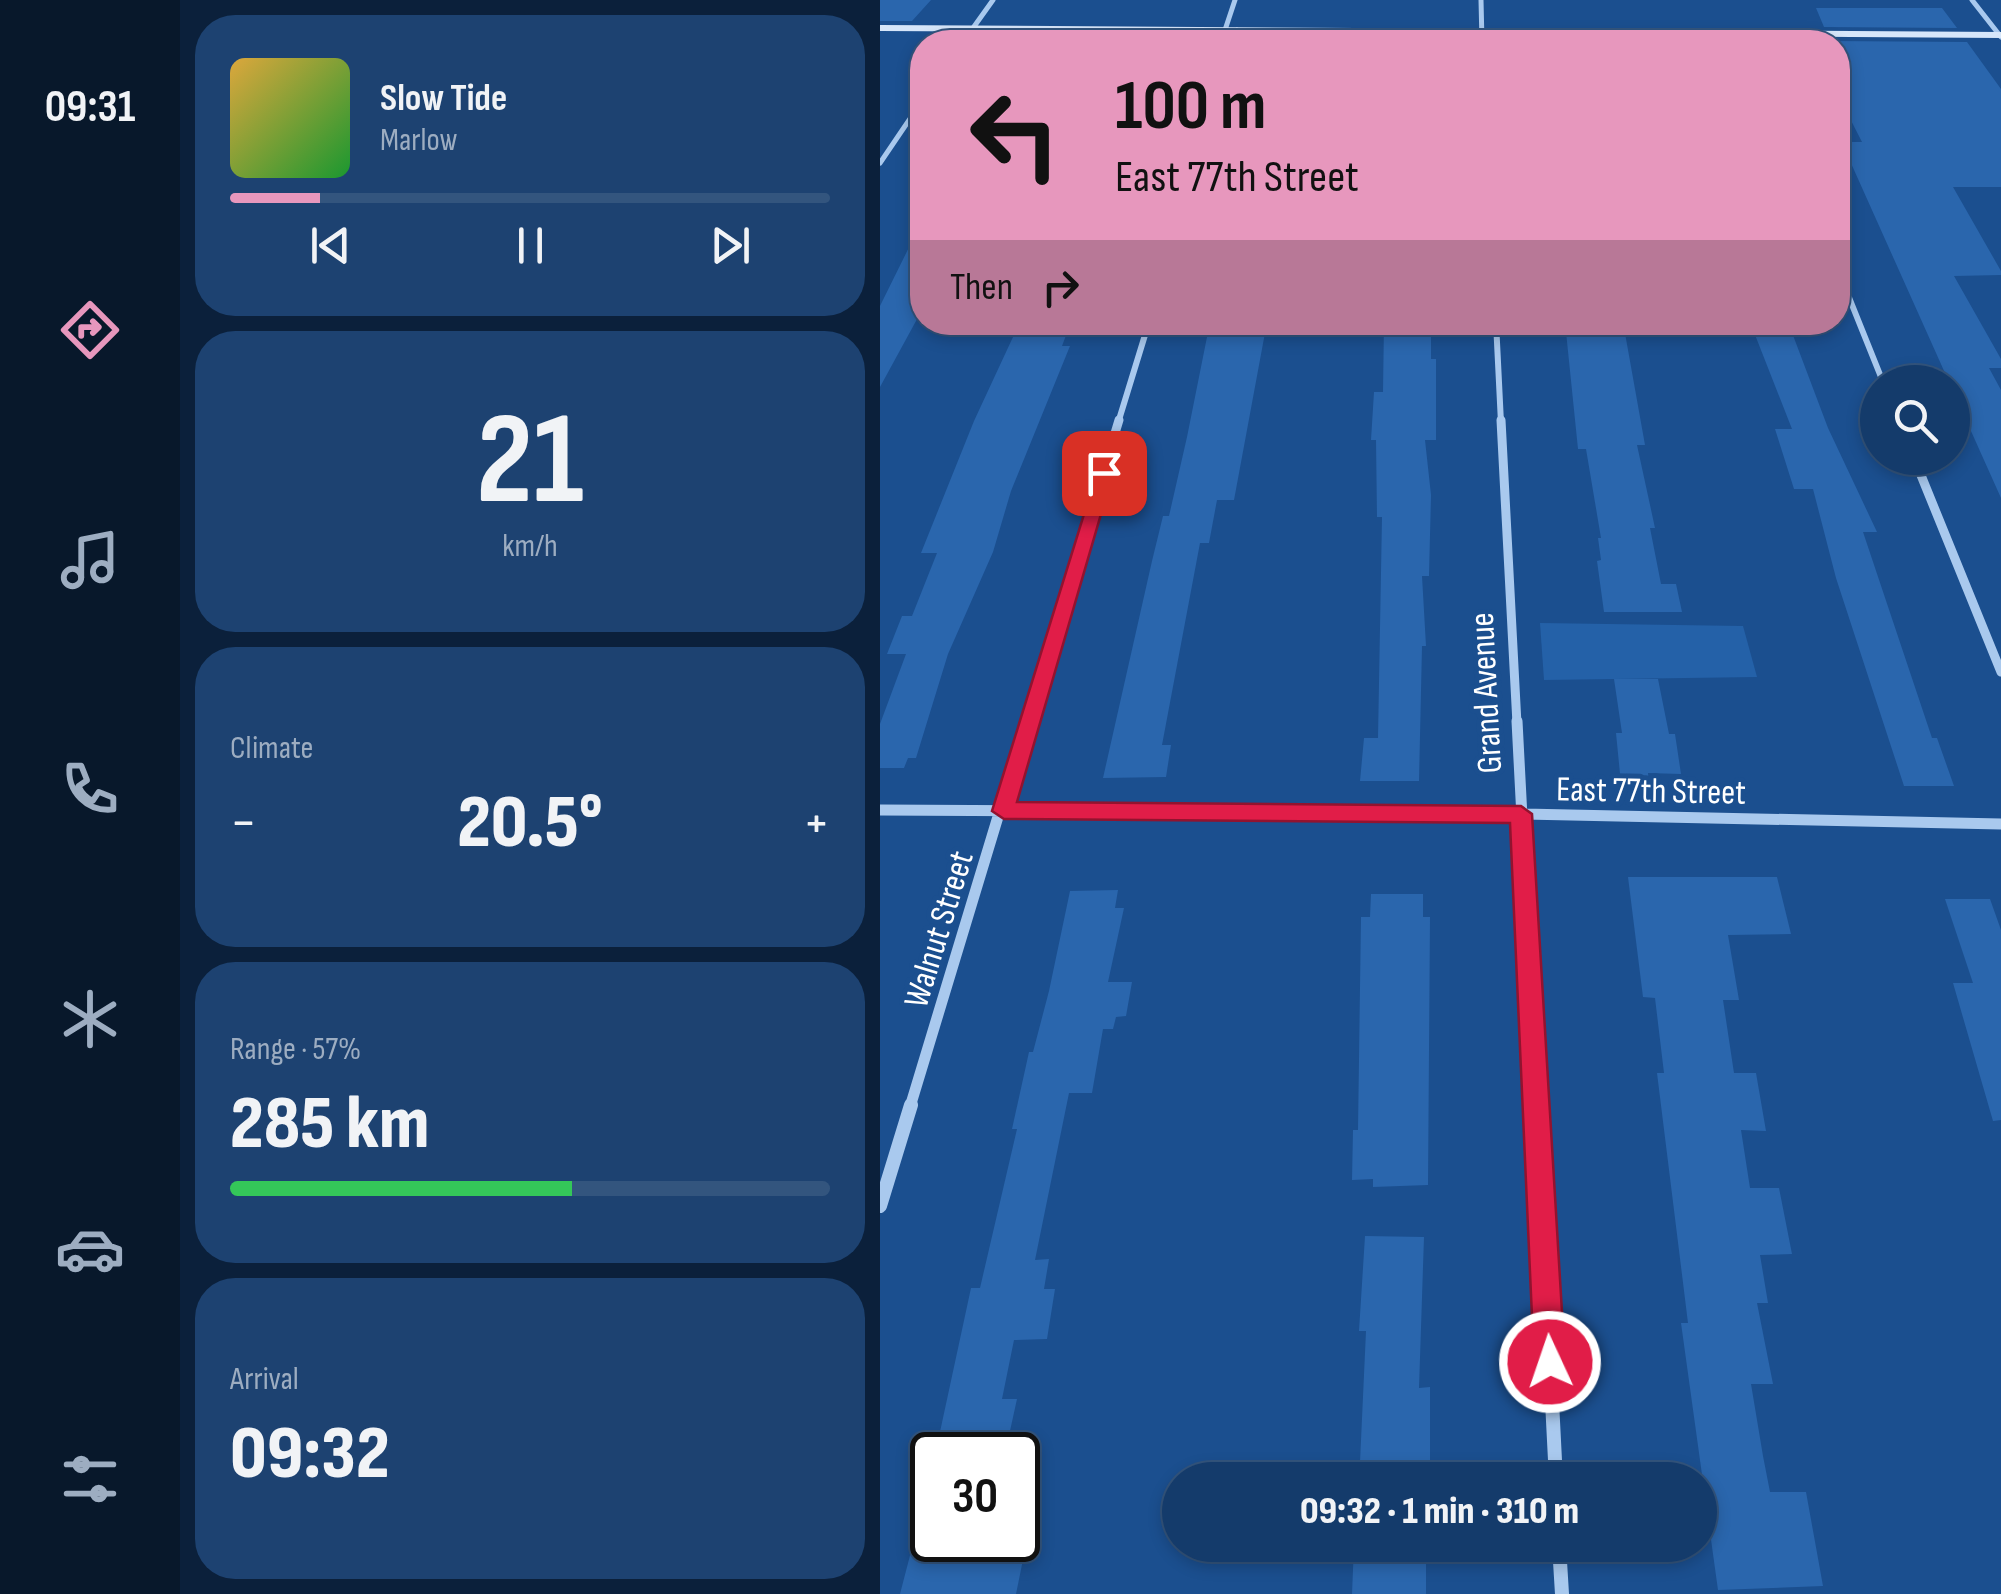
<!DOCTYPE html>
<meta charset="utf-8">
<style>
:root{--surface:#143b6b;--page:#1d4271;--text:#f1f3f6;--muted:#9dadc1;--line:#33557e;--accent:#e797bd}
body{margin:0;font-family:"Sofia Sans Condensed",sans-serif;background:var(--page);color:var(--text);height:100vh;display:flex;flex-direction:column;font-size:38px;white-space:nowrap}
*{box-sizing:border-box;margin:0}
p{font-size:32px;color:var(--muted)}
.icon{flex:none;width:55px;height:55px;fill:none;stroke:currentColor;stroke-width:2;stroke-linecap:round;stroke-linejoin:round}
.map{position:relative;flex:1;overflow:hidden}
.side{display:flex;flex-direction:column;gap:15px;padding:15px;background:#0b203b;width:700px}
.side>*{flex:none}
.top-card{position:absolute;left:30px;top:30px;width:940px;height:305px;border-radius:40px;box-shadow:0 5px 15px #0003,0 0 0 2px var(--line);background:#e797bd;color:#111;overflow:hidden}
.controls{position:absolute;left:980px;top:365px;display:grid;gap:20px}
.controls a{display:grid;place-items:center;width:110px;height:110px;border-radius:50%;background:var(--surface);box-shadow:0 5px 15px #0003,0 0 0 2px var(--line);font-size:50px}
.speed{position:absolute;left:30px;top:1432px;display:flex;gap:20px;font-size:50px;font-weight:700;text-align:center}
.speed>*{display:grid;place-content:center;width:130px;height:130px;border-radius:50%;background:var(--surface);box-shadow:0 5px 15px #0003,0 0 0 2px var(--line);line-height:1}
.speed .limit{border:5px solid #111;border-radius:15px;background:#fff;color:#111}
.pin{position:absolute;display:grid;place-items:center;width:85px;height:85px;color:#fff;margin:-42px;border-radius:20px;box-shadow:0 5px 15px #0006}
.me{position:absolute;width:110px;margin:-55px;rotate:357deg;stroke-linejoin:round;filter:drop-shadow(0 0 8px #0008)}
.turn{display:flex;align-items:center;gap:35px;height:210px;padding:0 40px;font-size:45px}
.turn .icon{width:130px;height:130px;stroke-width:2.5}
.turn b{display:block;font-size:70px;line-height:85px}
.then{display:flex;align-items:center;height:95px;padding:0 40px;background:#0003;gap:20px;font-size:38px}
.big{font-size:75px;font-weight:800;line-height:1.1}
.side .widget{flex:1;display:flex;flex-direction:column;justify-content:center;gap:15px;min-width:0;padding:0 35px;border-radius:40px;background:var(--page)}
.side .dial{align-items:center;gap:0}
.dial b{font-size:130px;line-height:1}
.song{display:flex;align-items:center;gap:30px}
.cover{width:120px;height:120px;border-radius:15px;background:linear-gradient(135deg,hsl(40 70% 55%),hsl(130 70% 35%))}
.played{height:10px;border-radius:5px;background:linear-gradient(90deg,var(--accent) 15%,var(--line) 15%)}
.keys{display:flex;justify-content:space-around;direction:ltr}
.heat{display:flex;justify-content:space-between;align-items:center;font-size:55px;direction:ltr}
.charge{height:15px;border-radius:8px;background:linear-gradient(90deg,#34c759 57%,var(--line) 0)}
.trip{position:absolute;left:282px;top:1462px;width:555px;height:100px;border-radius:50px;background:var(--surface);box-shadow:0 5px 15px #0003,0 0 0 2px var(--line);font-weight:800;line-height:100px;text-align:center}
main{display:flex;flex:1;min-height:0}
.menu{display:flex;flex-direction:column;width:180px;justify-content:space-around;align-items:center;background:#08182b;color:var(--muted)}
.menu .icon{width:70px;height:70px}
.menu .active{color:var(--accent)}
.menu b{font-size:45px;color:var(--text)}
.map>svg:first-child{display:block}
.green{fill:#2461a8}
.building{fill:#2a66ad}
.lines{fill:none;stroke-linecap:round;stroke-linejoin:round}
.street-far4{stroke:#a9c9ee;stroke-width:5}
.street-far3{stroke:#a9c9ee;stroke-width:6}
.street-far2{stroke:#a9c9ee;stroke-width:9}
.street-far1{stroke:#a9c9ee;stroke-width:11}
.street{stroke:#a9c9ee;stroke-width:14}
.secondary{fill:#d6e6fa;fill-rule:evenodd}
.route{fill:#e11d48;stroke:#92132f;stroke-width:2.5}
.labels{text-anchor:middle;stroke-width:10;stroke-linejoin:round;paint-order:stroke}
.street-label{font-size:35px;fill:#fff;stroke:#1b4f8f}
</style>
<main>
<nav class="menu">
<b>09:31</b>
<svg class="icon active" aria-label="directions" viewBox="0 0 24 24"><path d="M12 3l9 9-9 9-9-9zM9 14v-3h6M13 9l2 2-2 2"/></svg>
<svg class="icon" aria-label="music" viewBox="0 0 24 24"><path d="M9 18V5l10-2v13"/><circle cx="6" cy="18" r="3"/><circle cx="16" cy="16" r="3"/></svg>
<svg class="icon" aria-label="phone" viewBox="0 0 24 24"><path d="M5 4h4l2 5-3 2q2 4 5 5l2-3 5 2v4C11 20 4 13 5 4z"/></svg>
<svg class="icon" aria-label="climate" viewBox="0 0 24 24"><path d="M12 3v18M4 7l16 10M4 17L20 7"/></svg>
<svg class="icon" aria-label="car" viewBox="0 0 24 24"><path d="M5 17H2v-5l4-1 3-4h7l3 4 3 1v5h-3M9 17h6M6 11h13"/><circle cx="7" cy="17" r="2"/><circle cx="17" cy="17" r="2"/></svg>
<svg class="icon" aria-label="filters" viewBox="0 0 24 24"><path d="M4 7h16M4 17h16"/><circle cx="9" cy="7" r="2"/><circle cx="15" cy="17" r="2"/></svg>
</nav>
<section class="side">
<div class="widget">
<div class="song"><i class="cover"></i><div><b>Slow Tide</b><p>Marlow</p></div></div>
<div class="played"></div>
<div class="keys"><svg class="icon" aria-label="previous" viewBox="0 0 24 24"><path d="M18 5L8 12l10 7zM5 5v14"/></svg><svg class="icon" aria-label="pause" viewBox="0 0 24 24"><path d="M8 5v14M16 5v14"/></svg><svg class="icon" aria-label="next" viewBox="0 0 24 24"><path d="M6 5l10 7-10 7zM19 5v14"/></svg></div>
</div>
<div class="widget dial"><b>21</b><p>km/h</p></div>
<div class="widget"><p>Climate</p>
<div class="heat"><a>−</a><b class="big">20.5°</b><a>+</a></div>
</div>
<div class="widget"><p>Range · 57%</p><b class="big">285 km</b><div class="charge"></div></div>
<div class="widget"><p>Arrival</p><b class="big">09:32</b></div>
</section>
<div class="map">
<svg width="1121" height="1594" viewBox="0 0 1121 1594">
<rect width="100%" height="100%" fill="#1b4f8f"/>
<!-- green -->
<path class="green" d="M660 623 863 626 877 677 664 680Z"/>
<!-- building -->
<path class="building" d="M0 0H51L32 21H0Z
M936 8H1062L1077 28 944 27Z
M950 41 1087 42 1121 89V187H1073L1121 271V275L1074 276 1121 359V368H1109L1121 390V498L970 161 963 142H982L958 95V42Z
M42 221V310L0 387V306Z
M140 322H191L182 346H190L131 491 113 552 68 654 36 758H28L24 768H0V724L26 654H7L22 616H32L57 553H41L94 421Z
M330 322H387L354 500H337L329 543H320L282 745H291L286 777 223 778 272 561 283 516H289L307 437Z
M504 322H551V359H556V440H545L551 495 549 576H542L546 646H542L539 781H480L484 738H498L502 517H497L496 440H491L494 392H503Z
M685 322H743L765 445H757L775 528H770L781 584H796L802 612H724L717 561 721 560 718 538H721L706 449H698Z
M870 322H908L948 428 997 532H983L1052 738H1057L1074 786H1024L956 578 933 489H914L895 429H912Z
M734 679H778L789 734H795L801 774 768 773 769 784H741L736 733H742Z
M748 877H897L911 934 848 935 859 1000H843L854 1073H876L886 1131 861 1130 870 1188H899L912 1254 880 1255 888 1303H877L893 1384H871L883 1456 890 1492H926L943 1586 838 1590 801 1323H808L777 1073H784L775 998 763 997Z
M238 890 235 908H244L228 982H252L246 1016 236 1017 233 1029H223L212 1093H189L155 1260 169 1259 164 1289H175L167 1339 134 1340 122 1399H137L128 1440H119L116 1455H55L91 1288H100L137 1129H132L149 1052H153L169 991 190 891Z
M491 894H543V917H550L548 1185 493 1187V1179L472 1180 473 1130H478L481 917H490Z
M1065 899H1110L1121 930V1120L1113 1121 1073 983H1093Z
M485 1236 544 1237 539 1388 550 1387V1462H480L486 1331H479Z
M34 1540H147L136 1594H20Z
M474 1545H546V1594H472Z"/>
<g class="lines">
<!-- street-far4 -->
<path class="street-far4" d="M601 0 602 42
M1092 0 1121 37
M345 30 355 0
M83 42 113 0
M353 42 357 30
M0 163 42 101"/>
<!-- street-far3 -->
<path class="street-far3" d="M958 270 1003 382
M616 322 621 423
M238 423 269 322"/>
<!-- street-far2 -->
<path class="street-far2" d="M621 420 637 724
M1034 458 1121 672
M147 724 239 420"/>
<!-- street-far1 -->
<path class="street-far1" d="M637 721 657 1107
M0 810 641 814 1121 824
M30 1107 147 721"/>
<!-- street -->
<path class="street" d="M657 1105 676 1480
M0 1206 31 1105
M679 1545 682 1594"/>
<!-- secondary -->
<path class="secondary" d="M0 25 1121 32V38L0 31Z"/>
</g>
<!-- route -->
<path class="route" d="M218 469 233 473 137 802 641 806 652 814 685 1362 681 1374 670 1378 658 1374 654 1362 630 823 124 819 112 811Z"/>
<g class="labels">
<!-- street labels -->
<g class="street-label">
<text transform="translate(605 693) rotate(-93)" y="12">Grand Avenue</text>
<text transform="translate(771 790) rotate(1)" y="12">East 77th Street</text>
<text transform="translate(58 929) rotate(-73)" y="12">Walnut Street</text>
</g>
</g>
</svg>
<div class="controls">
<a><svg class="icon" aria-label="search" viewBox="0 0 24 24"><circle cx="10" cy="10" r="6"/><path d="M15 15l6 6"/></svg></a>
</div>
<div class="speed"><div class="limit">30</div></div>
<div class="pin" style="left:224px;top:473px;background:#d93025"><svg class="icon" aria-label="arrive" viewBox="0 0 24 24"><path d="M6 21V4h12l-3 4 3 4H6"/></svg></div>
<svg class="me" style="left:670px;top:1362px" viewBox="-20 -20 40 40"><circle r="17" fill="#e11d48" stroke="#fff" stroke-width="3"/><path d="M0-11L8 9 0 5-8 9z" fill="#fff"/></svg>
<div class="trip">09:32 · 1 min · 310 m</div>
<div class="top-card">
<div class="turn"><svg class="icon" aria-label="left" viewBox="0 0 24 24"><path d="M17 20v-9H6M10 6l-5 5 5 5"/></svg><div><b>100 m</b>East 77th Street</div></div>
<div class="then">Then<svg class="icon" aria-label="right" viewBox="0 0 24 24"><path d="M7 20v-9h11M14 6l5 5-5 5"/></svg></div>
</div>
</div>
</main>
